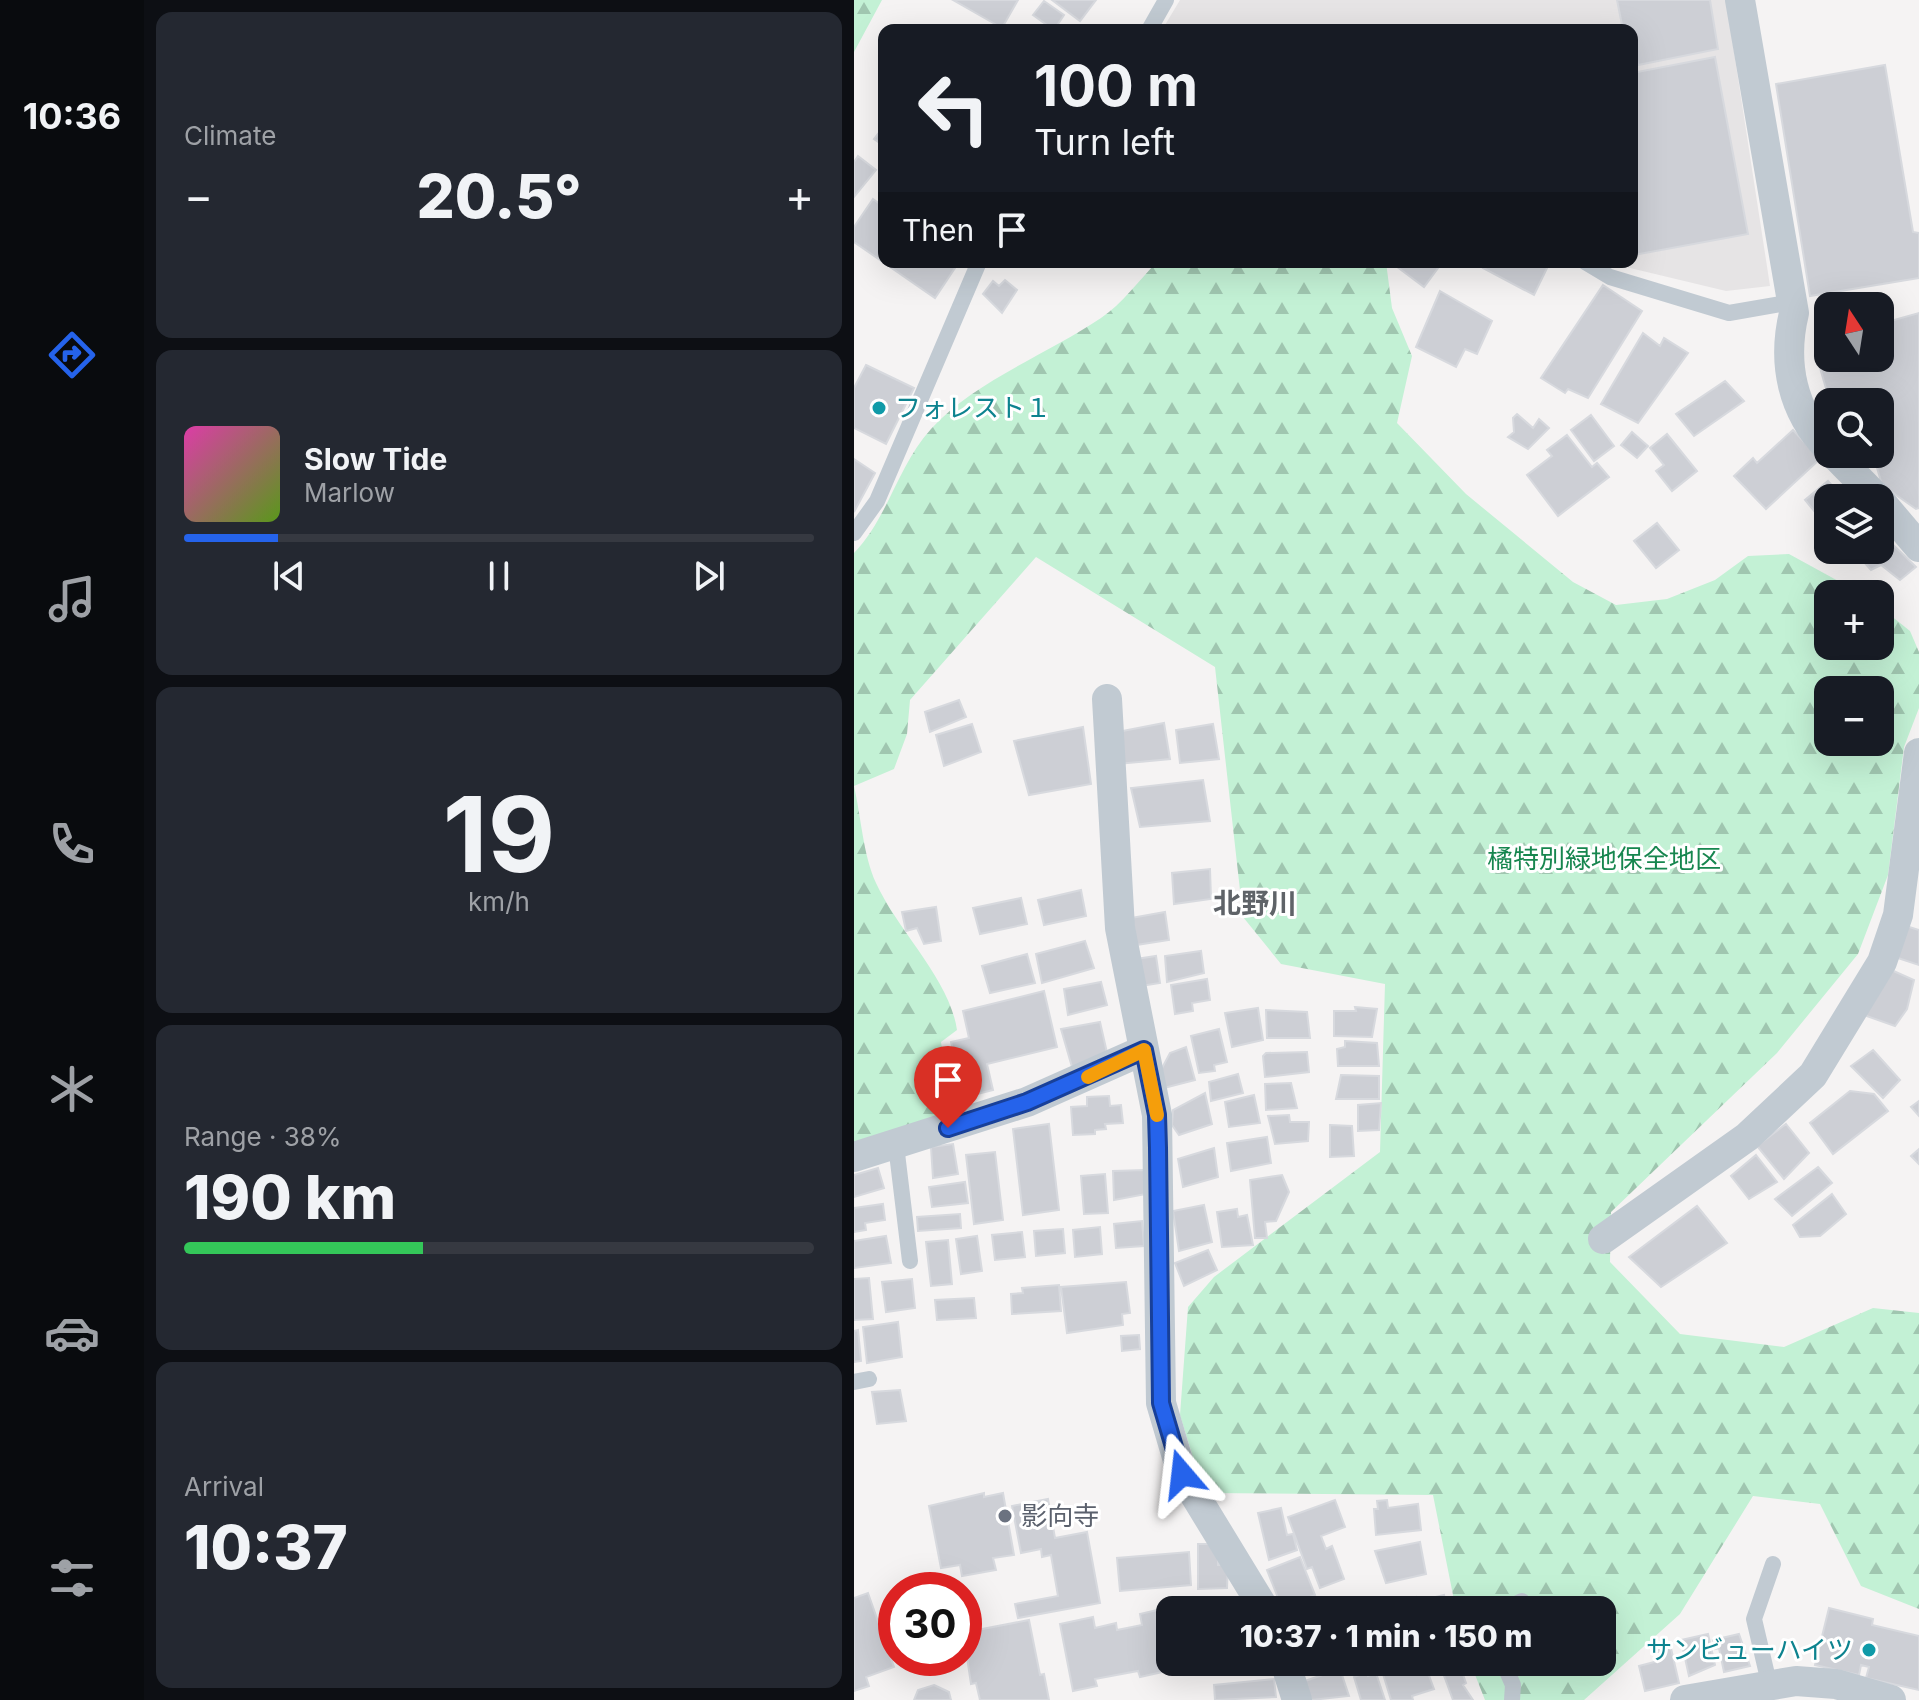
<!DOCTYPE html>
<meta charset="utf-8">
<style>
:root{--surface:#171b24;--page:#242831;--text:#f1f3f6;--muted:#9ea1a6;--line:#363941;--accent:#2563eb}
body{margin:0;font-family:Inter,"Noto Sans JP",sans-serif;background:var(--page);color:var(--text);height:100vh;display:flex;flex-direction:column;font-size:30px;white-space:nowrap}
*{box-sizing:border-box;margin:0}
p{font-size:26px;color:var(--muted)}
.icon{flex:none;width:44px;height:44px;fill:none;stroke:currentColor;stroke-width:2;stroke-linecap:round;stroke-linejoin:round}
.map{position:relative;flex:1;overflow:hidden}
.details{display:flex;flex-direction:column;gap:12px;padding:12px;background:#0d0f14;width:710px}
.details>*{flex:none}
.top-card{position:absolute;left:24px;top:24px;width:760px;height:244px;border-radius:16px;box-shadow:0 8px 32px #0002;background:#171b24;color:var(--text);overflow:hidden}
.needle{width:52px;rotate:348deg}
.buttons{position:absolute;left:960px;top:292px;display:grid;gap:16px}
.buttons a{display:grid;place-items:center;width:80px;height:80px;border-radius:16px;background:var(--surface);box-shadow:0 8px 32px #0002;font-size:40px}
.speed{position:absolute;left:24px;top:1572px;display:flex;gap:16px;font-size:40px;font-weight:700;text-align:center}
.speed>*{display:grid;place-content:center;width:104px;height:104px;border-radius:50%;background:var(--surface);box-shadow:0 8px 32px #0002;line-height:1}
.speed .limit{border:12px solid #d22;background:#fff;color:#111}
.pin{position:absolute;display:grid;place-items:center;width:68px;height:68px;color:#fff;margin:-82px -34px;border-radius:50% 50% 50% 0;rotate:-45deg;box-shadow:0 0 8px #0007}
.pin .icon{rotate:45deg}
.me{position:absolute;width:88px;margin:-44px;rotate:343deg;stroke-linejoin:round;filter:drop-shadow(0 0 6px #0008)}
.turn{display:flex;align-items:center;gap:28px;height:168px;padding:0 24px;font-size:36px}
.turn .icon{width:104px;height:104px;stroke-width:2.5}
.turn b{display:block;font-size:56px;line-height:68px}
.then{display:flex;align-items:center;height:76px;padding:0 24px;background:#0003;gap:16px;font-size:30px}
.big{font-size:60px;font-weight:800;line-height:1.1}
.details .card{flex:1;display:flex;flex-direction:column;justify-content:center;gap:12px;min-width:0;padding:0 28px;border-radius:16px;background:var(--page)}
.details .dial{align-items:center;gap:0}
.dial b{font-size:104px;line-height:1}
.song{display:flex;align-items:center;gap:24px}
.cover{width:96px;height:96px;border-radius:12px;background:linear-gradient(135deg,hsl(320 70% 55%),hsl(90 70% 35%))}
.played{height:8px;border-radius:4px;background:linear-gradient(90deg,var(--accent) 15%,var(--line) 15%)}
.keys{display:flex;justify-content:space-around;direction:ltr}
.heat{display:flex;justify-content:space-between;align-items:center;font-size:44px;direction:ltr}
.charge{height:12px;border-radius:6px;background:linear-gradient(90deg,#34c759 38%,var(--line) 0)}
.trip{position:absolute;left:302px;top:1596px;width:460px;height:80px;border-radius:16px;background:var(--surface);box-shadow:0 8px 32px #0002;font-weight:800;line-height:80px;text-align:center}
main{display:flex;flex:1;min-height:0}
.tabs{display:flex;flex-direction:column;width:144px;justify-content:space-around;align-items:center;background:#090b0e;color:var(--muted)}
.tabs .icon{width:56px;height:56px}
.tabs .current{color:var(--accent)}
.tabs b{font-size:36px;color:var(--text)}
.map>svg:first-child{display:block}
.education{fill:#e6e4e5}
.forest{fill:url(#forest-firs);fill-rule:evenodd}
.building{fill:#cdcfd5;stroke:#d7d9de;stroke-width:2}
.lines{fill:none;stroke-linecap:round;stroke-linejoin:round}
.lane{stroke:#c1cad2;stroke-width:16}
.street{stroke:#c1cad2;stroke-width:30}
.route-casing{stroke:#184099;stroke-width:20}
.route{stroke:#2563eb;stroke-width:14}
.slow{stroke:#f59e0b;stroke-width:14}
.culture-dot{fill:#0f9aa8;stroke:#fff;stroke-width:3}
.worship-dot{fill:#6b7280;stroke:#fff;stroke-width:3}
.labels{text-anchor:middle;stroke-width:6;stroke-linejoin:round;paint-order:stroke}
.culture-label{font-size:26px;fill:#0d838f;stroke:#fff;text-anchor:start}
.park-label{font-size:26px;fill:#17864f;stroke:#fff}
.worship-label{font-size:26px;fill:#5b616d;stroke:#fff;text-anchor:start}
.neighbourhood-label{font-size:28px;font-weight:bold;fill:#5f6368;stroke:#fff}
</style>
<main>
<nav class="tabs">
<b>10:36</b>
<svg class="icon current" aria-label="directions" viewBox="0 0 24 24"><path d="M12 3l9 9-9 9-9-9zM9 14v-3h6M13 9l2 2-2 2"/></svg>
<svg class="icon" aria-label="music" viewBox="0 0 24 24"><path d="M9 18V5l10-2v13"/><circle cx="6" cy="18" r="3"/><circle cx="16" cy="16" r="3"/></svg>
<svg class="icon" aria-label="phone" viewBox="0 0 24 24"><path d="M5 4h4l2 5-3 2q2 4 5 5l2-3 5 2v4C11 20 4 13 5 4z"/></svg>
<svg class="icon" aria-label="climate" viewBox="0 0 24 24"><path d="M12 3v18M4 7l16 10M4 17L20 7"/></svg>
<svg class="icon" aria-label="car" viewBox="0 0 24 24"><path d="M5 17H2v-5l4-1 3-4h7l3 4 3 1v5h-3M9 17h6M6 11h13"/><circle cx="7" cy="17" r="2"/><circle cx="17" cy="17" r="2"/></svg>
<svg class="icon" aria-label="filters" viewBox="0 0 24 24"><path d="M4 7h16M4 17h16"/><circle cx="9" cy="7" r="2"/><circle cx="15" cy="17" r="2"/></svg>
</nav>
<section class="details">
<div class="card"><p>Climate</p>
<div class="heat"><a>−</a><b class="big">20.5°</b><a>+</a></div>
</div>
<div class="card">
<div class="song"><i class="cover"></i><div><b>Slow Tide</b><p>Marlow</p></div></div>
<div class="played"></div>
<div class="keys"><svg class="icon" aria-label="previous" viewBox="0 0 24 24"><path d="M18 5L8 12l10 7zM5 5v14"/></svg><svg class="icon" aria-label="pause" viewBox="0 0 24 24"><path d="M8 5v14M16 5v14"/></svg><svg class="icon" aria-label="next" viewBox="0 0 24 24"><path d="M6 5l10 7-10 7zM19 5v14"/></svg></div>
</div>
<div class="card dial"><b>19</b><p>km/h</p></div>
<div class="card"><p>Range · 38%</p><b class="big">190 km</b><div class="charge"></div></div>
<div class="card"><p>Arrival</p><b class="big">10:37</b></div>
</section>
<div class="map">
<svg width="1065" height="1700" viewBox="0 0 1065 1700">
<defs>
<pattern id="forest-firs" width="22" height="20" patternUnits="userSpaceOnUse" patternTransform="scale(2)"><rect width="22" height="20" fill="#c3f1d5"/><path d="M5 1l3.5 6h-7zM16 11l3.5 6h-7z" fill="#a0c6b0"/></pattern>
</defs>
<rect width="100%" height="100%" fill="#f5f3f3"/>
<!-- education -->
<path class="education" d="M326 0H872L916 286 872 291 751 262H778V30H308Z"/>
<!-- forest -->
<path class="forest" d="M0 0H28L0 52Z
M303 262H532L538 308 558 356 543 423 612 494 719 582 762 605 813 599 861 580 894 556 935 554 1008 594H974V646H1026V607L1056 631 1065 652V708L1050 747 1034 875 1004 954 923 1053 757 1212 756 1262 826 1334 930 1347 1019 1308 1065 1313V1609L1007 1586 966 1504 899 1496 826 1614 730 1700H631L616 1662H748V1610H602L579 1495 350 1493 326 1415 334 1307 360 1277 526 1152 531 984 427 964 389 917 361 667 182 557 56 700 53 734 40 769 0 786C7 816 9 855 22 883 44 931 96 980 103 1030L87 1042 93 1082 89 1116 0 1144V553C34 518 44 465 77 429 119 382 194 354 247 318 268 304 285 280 303 262ZM974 690H1026V742H974Z"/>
<!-- building -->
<path class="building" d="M99 0H164L148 28Z
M198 0H242L226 21Z
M763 0H856L864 49 784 65 781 51 778 52V30H769Z
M190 1 210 15 200 30 179 15Z
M861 57 894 234 780 255 778 73Z
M1031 65 1059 232 1065 233V278L956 296 922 84Z
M30 126V146L20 139Z
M4 156 22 170 0 197V162Z
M19 199 30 207V262H105L81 298 0 242V227Z
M545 262H584L587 264 570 287 542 266Z
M632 262H696L680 295 629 268Z
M151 280 163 290 148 313 129 294 139 281 145 286Z
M749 285 788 311 734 398 714 389 711 393 687 378Z
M586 291 638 321 623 354 611 349 602 367 562 347Z
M1065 313V508L1062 509 1028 485 1019 454H1026V402H976L966 368 999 358H1026V350L1032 349 1026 324Z
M789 333 806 346 810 338 834 353 784 423 747 404Z
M12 365 60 388 32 444 0 428V388Z
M871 381 890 401 840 436 822 414Z
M663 414 679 428 685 419 695 428 674 449 654 437 660 432 659 418Z
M737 415 760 446 740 461 717 430Z
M939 430 966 459 912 509 880 476 899 458 903 463Z
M778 432 794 446 783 458 767 445Z
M813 434 843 471 818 491 802 471 810 465 796 448Z
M713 435 738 467 743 463 755 477 704 516 673 475 698 456 693 450Z
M0 459 21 473 0 512Z
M974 481 989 498H974V542L965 538 971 524 951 500Z
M803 523 825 550 802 568 780 541Z
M1031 537 1062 567 1046 580 1027 565 1017 570 1009 561 1019 550H1026Z
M105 700 112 717 76 732 71 712Z
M310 723 316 759 264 764 258 733Z
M118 724 127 752 90 766 82 735Z
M359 724 365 759 326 763 322 730Z
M229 727 237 784 175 795 160 741Z
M349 780 356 821 286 827 277 788Z
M356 869 357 899 320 904 318 873Z
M227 890 232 916 190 925 184 900Z
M167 898 173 924 126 934 119 908Z
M82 907 87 941 70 944 63 928 52 931 48 912Z
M311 912 315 940 282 945 277 918Z
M1049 925 1065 930V965L1038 956Z
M231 941 240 968 188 983 182 954Z
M347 951 350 973 313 982 311 956Z
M173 954 181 983 136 993 128 966Z
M302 956 306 983 280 987 275 960Z
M1035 969 1060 980 1053 1009 1041 1026 1007 1014Z
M353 979 356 1000 338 1003 339 1011 321 1014 317 985Z
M247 982 253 1005 214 1015 210 989Z
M190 991 203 1047 133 1064 139 1090 111 1097 97 1042 115 1038 109 1011Z
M501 1007 523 1009 518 1037 480 1036V1011H502Z
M404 1008 409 1040 378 1047 371 1013Z
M412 1010 453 1012 456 1038H413Z
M246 1022 254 1057 218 1067 207 1029Z
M365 1029 373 1062 360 1065 361 1071 345 1073 337 1036Z
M491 1041 523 1043 525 1066H484L483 1049 491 1047Z
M332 1047 341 1080 310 1088 307 1070 316 1053Z
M1019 1050 1046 1080 1029 1098 997 1066Z
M453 1052 455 1072 411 1077 409 1056 412 1053Z
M384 1074 389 1093 357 1101 355 1082Z
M487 1075 525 1076V1099H482Z
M437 1083 443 1108 412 1110 411 1084Z
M996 1091 1020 1094 1034 1111 979 1154 956 1123Z
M351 1093 358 1124 325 1135 318 1125 319 1110Z
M400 1095 406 1123 375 1127 371 1102Z
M255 1096 256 1106 267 1105 269 1123 251 1124 252 1129 241 1130V1134L219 1135 217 1107 233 1106V1097Z
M1065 1101V1116L1057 1107Z
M527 1103 525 1130 504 1131V1105Z
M435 1115 436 1122H455L454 1141 421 1144 414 1116Z
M195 1124 205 1210 169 1215 159 1129Z
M932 1124 955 1153 930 1179 903 1146Z
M476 1125 498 1126 500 1156 476 1157Z
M413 1137 417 1163 377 1171 373 1143Z
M99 1144 104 1174 79 1178 77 1147Z
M360 1148 364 1177 329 1187 324 1159Z
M1065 1149V1164L1057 1156Z
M141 1152 149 1220 120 1224 112 1155Z
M902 1155 923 1182 895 1199 877 1176Z
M964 1167 978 1183 938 1216 921 1199Z
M24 1168 30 1188 0 1197V1175Z
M291 1170 292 1194 260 1200 259 1171Z
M251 1174 254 1213 230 1214 227 1176Z
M428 1175 435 1192 422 1221 411 1222 413 1238H401L396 1180Z
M111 1182 114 1203 78 1207 75 1187Z
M978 1194 992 1214 966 1236 946 1237 939 1225Z
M29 1204 31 1220 11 1223 12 1230 0 1232V1208Z
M350 1205 358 1242 325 1251 319 1211Z
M843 1206 873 1243 807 1287 775 1257Z
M383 1209 384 1217 393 1215 399 1245 368 1247 363 1212Z
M106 1214 107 1228 64 1231 63 1217Z
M288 1221 290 1246 262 1248 260 1224Z
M246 1227 248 1254 221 1257 219 1230Z
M209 1229 211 1253 182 1256 180 1231Z
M168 1232 171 1257 141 1260 138 1235Z
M32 1236 37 1263 0 1268V1241Z
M123 1236 128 1271 107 1274 102 1239Z
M94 1240 98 1284 77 1286 72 1242Z
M354 1250 363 1270 330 1286 321 1263Z
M15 1278 19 1319 0 1320V1279Z
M58 1279 61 1308 32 1312 28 1282Z
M272 1282 276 1313 268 1314 269 1325 213 1333 207 1287Z
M205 1285 207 1311 158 1314 157 1294 169 1293 168 1288Z
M120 1298 122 1318 83 1320 81 1300Z
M44 1322 48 1357 13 1363 9 1327Z
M4 1330 7 1361 0 1362V1331Z
M285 1335 286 1349 268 1351 267 1336Z
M46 1390 52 1421 23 1424 18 1392Z
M130 1493V1497L149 1493 160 1555 139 1558 142 1570 108 1576 106 1565 87 1568 75 1506Z
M194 1499 201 1538 233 1532 246 1603 164 1618 161 1604 204 1596 197 1555 188 1557 187 1549 167 1553 158 1506Z
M481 1500 491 1527 467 1536 472 1549 478 1546 490 1579 466 1588 458 1567 453 1569 434 1517Z
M533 1500 534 1508 564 1504 567 1530 522 1535 520 1509H524L523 1501Z
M427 1508 433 1535 439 1534 443 1550 415 1560 404 1513Z
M566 1542 572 1574 532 1583 521 1551Z
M344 1544H359L364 1551V1565H374L373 1588 344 1589Z
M335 1552 337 1585 266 1591 263 1558Z
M446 1557 461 1595 428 1608 413 1570Z
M74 1583 76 1590H47V1589Z
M14 1593 40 1667 12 1677 15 1686 0 1691V1598Z
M590 1595 593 1610H571L569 1600Z
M562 1597 566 1610H545L543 1601Z
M390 1604 391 1610H350V1608Z
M316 1607V1662H324L326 1668 286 1677 284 1671 241 1679 243 1686 219 1691 206 1624 239 1617 241 1628 262 1623 263 1630 288 1625 286 1614Z
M975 1608 1019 1619 1018 1625 1065 1636V1690L1012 1678 1015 1667 1007 1665 1005 1675 961 1665Z
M175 1620 186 1675 190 1674 195 1700H126L122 1683 117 1684 110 1637 113 1632Z
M854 1634 861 1665 835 1676 827 1640Z
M885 1634 896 1666 870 1672 865 1648 861 1649 859 1640Z
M816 1644 825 1683 791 1691 785 1666 804 1661 801 1647Z
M359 1662H411L412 1669 360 1673Z
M451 1662H465L467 1669 454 1673Z
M570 1662 580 1689 558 1696 559 1700H537L529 1674Z
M585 1662H602L606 1666 612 1683 609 1685 619 1700H599Z
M486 1669 495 1696 457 1700 451 1681Z
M513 1672 514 1676 522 1673 531 1700H507L500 1677Z
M420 1679 422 1697 361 1700 360 1685Z
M80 1685 95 1692 97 1700H60L64 1690Z"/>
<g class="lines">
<!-- lane -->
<path class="lane" d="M295 30 312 0
M731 262 756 277 875 313 938 302
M0 533 23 501 125 262
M42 1145 56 1261
M0 1382 15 1379
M649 1610 668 1601
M649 1662 659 1685 658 1700
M915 1683 900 1619 919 1564"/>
<!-- street -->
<path class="street" d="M886 0 940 313C928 363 938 411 974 448
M980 454 1023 498
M1026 501 1065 547
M253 699 266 928 303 1115 307 1403 328 1474 411 1610
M0 1157 173 1102 290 1050
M749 1239 893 1137 959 1075 1028 962 1044 915 1065 753
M431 1662 443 1700
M831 1700 942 1681 982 1684 1037 1700"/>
</g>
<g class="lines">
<!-- route casing -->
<g class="route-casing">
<path id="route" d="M94 1128 173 1102 290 1050 303 1115 304 1148 307 1403 328 1474"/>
</g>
<!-- route -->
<use href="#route" class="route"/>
<!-- slow -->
<path class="slow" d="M234 1077 290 1050 303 1115"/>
</g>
<!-- markers -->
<g class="culture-dot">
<circle cx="25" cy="408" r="8"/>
<circle cx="1015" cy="1650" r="8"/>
</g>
<circle class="worship-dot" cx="151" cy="1516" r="8"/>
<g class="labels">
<!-- culture labels -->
<g class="culture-label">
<text x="41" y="417">フォレスト１</text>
<text x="999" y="1659" text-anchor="end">サンビューハイツ</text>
</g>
<!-- park labels -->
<g class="park-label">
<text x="750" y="868">橘特別緑地保全地区</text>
</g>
<!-- worship labels -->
<g class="worship-label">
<text x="167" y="1525">影向寺</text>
</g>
<!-- neighbourhood labels -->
<g class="neighbourhood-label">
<text x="401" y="913">北野川</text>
</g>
</g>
</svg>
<div class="buttons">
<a><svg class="needle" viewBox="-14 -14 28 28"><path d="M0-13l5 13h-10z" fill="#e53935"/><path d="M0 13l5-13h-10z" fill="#9ea1a6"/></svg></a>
<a><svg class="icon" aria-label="search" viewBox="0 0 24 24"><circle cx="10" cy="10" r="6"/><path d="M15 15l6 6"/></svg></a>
<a><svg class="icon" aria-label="layers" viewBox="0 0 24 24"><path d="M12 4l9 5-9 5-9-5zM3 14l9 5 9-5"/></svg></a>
<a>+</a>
<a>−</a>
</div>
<div class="speed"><div class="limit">30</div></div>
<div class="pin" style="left:94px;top:1128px;background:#d93025"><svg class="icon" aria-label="arrive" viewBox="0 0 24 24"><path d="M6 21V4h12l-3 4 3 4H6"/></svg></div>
<svg class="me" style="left:328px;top:1474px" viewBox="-20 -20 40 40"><path d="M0-17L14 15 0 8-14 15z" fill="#2563eb" stroke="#fff" stroke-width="4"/></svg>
<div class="trip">10:37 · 1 min · 150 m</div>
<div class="top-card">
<div class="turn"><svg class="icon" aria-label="left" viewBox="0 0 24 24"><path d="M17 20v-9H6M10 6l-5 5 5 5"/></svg><div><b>100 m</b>Turn left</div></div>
<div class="then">Then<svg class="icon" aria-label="arrive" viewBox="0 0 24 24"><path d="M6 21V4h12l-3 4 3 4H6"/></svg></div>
</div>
</div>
</main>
